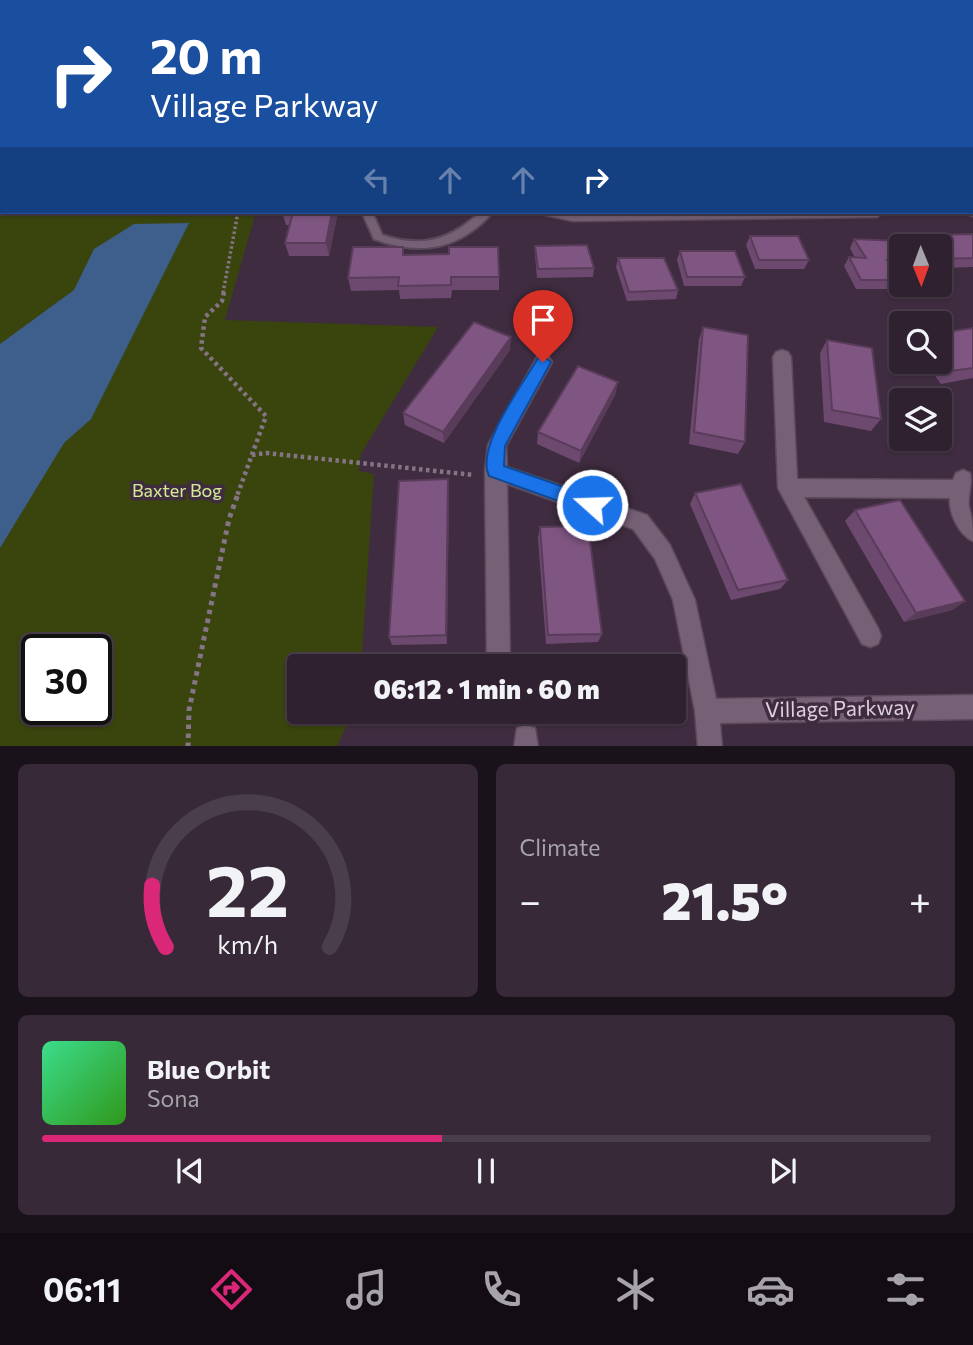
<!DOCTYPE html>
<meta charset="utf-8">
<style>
:root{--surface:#2f2130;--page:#372938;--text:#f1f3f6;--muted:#a7a3ab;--line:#4a3e4c;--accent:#db2777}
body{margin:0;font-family:Commissioner,sans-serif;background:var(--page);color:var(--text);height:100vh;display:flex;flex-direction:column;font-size:26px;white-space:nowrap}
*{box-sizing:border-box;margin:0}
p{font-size:23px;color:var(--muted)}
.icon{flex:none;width:38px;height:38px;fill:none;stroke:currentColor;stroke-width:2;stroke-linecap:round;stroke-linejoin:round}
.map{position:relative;height:746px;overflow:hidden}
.side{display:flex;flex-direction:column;gap:18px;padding:18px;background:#1a121a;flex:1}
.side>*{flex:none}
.guide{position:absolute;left:0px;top:0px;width:973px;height:214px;box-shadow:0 2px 5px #0004,0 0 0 2px var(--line);background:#1a4fa0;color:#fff;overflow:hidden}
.needle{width:46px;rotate:179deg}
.fabs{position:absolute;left:889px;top:234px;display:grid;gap:14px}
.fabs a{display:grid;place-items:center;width:63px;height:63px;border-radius:7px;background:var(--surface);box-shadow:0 2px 5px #0004,0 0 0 2px var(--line);font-size:35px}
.speed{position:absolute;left:21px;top:634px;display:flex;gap:14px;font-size:35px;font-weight:700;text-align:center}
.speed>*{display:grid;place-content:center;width:91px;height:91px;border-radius:50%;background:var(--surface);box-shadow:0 2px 5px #0004,0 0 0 2px var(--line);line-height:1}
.speed .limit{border:4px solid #111;border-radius:10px;background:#fff;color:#111}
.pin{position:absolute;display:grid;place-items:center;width:60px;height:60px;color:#fff;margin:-72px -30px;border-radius:50% 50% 50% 0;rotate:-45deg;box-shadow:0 0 7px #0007}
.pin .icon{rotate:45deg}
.me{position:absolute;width:77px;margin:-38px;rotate:290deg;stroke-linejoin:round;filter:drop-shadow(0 0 5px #0008)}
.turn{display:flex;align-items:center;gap:24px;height:147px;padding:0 35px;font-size:32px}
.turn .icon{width:91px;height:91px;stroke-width:2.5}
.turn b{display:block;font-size:49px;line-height:60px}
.lanes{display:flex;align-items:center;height:66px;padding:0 35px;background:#0003;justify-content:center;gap:35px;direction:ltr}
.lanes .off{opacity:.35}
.big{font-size:52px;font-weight:800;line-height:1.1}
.side .widget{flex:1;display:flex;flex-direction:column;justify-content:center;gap:10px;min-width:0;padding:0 24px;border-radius:10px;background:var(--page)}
.side .dial{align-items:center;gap:0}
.dial svg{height:182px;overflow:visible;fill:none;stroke:var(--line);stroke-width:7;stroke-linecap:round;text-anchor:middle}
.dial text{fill:var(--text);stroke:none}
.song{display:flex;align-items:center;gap:21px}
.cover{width:84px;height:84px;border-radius:10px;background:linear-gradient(135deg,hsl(150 70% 55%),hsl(110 70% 35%))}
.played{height:7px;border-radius:4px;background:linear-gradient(90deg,var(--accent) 45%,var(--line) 45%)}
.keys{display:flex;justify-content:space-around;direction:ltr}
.heat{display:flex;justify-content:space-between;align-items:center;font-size:38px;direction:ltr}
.side .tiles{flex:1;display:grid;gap:18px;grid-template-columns:1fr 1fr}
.widget:last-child{grid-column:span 2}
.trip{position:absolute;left:287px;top:654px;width:399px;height:70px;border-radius:7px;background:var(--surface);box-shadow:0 2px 5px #0004,0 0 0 2px var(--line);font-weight:800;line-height:70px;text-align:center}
.tabs{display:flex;height:112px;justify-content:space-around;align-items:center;background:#130d13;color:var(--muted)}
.tabs .icon{width:49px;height:49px}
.tabs .active{color:var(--accent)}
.tabs b{font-size:32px;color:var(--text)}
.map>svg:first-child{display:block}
.green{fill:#39450d;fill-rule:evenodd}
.water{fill:#3e5e8b}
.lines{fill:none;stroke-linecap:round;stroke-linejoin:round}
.service-casing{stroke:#5a495a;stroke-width:4}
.minor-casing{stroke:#5a495a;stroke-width:3}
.tertiary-casing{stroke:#5a495a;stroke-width:3}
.path-far2{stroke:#857485;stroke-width:3.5;stroke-dasharray:2.5 2.5;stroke-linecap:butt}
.path-far1{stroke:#857485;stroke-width:4.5;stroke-dasharray:3.5 3.5;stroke-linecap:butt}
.path{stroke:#857485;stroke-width:5;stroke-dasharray:4.5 4.5;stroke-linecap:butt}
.service{fill:#766076;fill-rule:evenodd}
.minor{fill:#766076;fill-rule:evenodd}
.tertiary{fill:#766076;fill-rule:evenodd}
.wall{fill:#6d496f}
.shaded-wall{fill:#593c5a}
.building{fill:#7f5581;stroke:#593c5a;stroke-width:2}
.route{fill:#1a73e8;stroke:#114b97;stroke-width:2}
.labels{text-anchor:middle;stroke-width:7;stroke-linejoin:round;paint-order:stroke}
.park-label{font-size:18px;fill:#d5ec95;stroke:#3f2c40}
.near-street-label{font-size:21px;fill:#ded1de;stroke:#3f2c40}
</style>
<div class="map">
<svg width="973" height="747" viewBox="0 0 973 747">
<rect width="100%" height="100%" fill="#3f2c40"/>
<!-- green -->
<path class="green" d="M0 0H314L2 2V212H256L225 320 438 327 361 454 359 471 374 474 361 667H299V712H353L337 746H0ZM37 649H96V709H37Z"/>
<!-- water -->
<path class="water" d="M189 223 91 419 64 443 0 548V344L74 290 94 249 134 224Z"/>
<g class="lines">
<!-- service casing -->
<g class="service-casing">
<path id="service" d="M362 212H372L382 235C412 245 437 244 463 226 475 218 478 211 493 212 459 250 421 256 374 239Z"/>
</g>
<!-- minor casing -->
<g class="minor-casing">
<path id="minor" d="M477 0H487L476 2Z
M971 206 973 216 966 214 964 212H971Z
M543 212H884L877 217 573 221 545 215Z
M782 350 788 352 791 357 797 479 953 480 956 473 963 470 970 473C973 485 967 495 969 507 972 518 973 528 973 541 959 535 948 512 950 498L804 497 878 628 881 636 878 644 870 647 862 644 778 488 773 357 776 352Z
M543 355 549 357 552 362 506 446 507 467 647 515 670 545 695 600 716 699 973 695V719L720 723 722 747H698L695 711 673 600 655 559 633 529 507 484 510 666 487 667 485 471 488 445 537 357Z
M526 725 535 728 538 747H514L517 728Z"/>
</g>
<!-- tertiary casing -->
<g class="tertiary-casing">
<path id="tertiary" d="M867 0H877L878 2H868Z
M971 128 973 129V138L971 137Z"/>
</g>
<!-- path-far2 -->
<path class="path-far2" d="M971 161 973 164
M223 293 238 212"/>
<!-- path-far1 -->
<path class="path-far1" d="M224 292 222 301 205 317 201 348 266 416 237 496
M252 455 266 453 474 475"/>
<!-- path -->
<path class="path" d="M188 747 189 710 229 519 238 494"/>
<!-- service -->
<use href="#service" class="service"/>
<!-- minor -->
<use href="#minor" class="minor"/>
<!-- tertiary -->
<use href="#tertiary" class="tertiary"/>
</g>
<!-- wall -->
<path class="wall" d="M921 0H956L958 2H923Z
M282 212H338L329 256H289L285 243 289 225H286Z
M973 234V267L940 268V247H901V268L892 269 898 280 892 289H856L844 266 849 257 855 258 850 248 854 239 892 241 895 236Z
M750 236 809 260 804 269H755L746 245Z
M535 246 594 268 593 277 537 278 535 255Z
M680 251 745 277 741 286H684L677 260Z
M404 255 499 277V290H452L451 298 400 299 399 290 351 291 348 278Z
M618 258 678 290 676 299 627 301 616 267Z
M703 327 745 442 738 454 689 444 699 339Z
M973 328V378L941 384 925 362H940V333Z
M827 340 881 419 871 431 824 422 820 353Z
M510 350 444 443 405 425 403 413Z
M618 382 615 395 579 463 537 444 538 432Z
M449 491 447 644 392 645 389 637Z
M695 493 788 580 780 589 731 600 690 504Z
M855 510 965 601 952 610 904 622 845 521Z
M540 527 602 634 598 642 546 644 538 538Z"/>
<!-- shaded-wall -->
<path class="shaded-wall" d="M396 0H409L407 2H394Z
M332 212H338L329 256 326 243Z
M511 337 510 350 444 443 443 432Z
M618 382 615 395 579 463 581 451Z
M448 479 449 491 447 644 446 635Z
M965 601 952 610 904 622 916 613Z"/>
<!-- building -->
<path class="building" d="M337 0H396L394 2H337Z
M569 0H650L651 2H570Z
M714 0H777L781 2H715Z
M931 0H956L958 2H933Z
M971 16 973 18V27H971Z
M282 212H332L326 243H285L293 212Z
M973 234V258L940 259V247H901V259L887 260 898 280H861L849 257 866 258 854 239 898 241 895 236Z
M750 236H798L809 260H759Z
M587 245 594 268 538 269 535 246Z
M353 247H403V255L449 254V247H498L499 277H451V285L398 286 399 277 348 278Z
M680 251H735L745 277H687Z
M618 258H664L678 290 629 292Z
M474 322 511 337 443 432 403 413Z
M703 327 748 335 745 442 694 432Z
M973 328V368L951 371 940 356V333Z
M827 340 872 348 881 419 832 410Z
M578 366 618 382 581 451 538 432Z
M448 479 446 635 389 637 399 481Z
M741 484 788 580 738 590 695 493Z
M900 500 965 601 916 613 855 510Z
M588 526 602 634 548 635 540 527Z"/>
<!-- route -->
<path class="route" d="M543 356 551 362 505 446 504 466 598 499 601 505 598 511 592 513 489 476C475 447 523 384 538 358Z"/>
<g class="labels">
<!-- park labels -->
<g class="park-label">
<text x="177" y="497">Baxter Bog</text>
</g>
<!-- near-street labels -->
<g class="near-street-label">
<text transform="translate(840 709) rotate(-1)" y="7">Village Parkway</text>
</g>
</g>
</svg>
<div class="fabs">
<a><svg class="needle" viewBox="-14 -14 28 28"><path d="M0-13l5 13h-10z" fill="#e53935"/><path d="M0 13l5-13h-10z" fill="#a7a3ab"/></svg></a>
<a><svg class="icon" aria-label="search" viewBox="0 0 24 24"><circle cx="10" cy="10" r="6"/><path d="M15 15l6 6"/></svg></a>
<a><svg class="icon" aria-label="layers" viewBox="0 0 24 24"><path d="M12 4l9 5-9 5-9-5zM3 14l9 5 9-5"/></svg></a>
</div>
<div class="speed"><div class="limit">30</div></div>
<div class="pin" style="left:543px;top:362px;background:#d93025"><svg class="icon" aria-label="arrive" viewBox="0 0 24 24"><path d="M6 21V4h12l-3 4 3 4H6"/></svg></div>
<svg class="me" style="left:592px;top:505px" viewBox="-20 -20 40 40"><circle r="17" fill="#1a73e8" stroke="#fff" stroke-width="3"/><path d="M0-11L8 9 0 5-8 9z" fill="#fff"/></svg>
<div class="trip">06:12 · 1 min · 60 m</div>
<div class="guide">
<div class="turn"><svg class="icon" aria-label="right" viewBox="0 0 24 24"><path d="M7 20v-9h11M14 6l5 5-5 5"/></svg><div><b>20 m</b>Village Parkway</div></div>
<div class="lanes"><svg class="icon off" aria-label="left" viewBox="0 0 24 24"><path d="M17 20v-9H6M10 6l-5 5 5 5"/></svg><svg class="icon off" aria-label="ahead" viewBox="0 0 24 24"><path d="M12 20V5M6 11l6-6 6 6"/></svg><svg class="icon off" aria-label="ahead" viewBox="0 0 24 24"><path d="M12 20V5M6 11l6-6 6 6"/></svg><svg class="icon" aria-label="right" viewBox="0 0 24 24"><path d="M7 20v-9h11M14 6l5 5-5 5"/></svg></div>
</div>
</div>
<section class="side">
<div class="tiles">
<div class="widget dial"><svg viewBox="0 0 100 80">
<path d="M14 69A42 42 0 1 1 86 69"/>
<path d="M14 69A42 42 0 0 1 8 42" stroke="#db2777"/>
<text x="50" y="56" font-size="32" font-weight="700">22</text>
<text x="50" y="72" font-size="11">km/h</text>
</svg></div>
<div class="widget"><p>Climate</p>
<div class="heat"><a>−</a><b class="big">21.5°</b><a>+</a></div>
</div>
<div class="widget">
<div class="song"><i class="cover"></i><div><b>Blue Orbit</b><p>Sona</p></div></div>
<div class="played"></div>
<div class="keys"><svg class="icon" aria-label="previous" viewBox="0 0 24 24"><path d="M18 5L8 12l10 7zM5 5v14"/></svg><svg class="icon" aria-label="pause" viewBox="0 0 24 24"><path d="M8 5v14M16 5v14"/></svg><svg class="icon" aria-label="next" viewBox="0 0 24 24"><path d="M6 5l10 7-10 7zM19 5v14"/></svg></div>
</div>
</div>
</section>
<nav class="tabs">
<b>06:11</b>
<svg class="icon active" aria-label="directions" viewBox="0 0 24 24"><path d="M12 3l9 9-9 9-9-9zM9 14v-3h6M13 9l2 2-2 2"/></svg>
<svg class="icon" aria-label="music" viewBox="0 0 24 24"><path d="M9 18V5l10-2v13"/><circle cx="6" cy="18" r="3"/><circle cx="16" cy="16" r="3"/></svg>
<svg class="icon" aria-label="phone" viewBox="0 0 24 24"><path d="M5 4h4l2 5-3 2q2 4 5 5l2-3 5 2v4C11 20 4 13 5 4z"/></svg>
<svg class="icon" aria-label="climate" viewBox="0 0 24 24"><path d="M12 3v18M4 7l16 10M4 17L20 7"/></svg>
<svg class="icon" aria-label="car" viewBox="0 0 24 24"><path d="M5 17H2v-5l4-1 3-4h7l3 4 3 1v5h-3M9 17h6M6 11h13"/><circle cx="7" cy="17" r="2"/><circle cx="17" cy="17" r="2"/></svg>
<svg class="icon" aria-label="filters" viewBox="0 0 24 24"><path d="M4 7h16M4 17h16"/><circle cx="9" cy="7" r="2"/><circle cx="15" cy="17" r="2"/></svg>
</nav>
